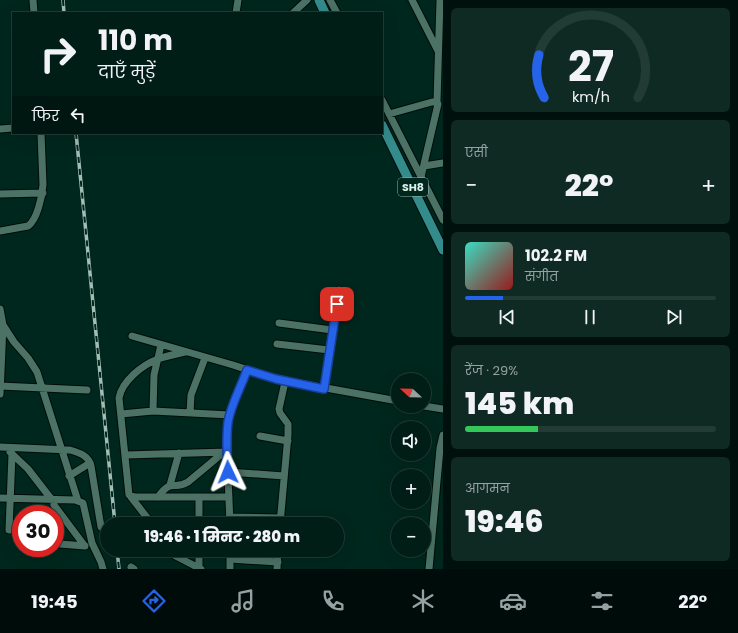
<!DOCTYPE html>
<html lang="hi">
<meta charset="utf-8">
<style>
:root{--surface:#001d16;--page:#0e2a23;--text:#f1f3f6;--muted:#95a2a1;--line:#223b35;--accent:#2563eb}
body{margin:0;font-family:Poppins,"Noto Sans Devanagari",sans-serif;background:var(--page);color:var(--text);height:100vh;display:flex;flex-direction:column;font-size:15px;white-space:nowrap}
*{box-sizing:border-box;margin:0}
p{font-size:13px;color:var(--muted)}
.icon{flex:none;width:22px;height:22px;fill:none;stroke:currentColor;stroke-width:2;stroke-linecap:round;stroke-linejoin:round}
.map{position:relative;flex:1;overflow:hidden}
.sheet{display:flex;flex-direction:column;gap:8px;padding:8px;background:#00100c;width:295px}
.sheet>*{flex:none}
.guide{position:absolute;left:12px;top:12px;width:371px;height:122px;border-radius:0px;box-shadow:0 4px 16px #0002,0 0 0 1px var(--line);background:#001d16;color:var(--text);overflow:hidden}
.needle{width:26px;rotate:292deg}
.fabs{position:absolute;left:391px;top:373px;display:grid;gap:8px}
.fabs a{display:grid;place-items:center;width:40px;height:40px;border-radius:50%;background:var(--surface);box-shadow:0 4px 16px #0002,0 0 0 1px var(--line);font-size:20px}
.speed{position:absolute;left:12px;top:505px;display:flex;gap:8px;font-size:20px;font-weight:700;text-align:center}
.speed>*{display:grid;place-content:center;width:52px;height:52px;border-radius:50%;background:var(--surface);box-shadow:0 4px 16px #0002,0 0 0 1px var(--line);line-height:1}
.speed .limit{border:6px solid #d22;background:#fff;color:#111}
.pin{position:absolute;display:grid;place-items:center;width:34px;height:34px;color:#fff;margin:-17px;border-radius:8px;box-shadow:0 2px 6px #0006}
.me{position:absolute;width:44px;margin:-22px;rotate:358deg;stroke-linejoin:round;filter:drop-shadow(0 0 3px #0008)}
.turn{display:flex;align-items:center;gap:14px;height:84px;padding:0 20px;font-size:18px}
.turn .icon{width:52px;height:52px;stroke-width:2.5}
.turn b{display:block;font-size:28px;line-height:34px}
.then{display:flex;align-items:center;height:38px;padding:0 20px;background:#0003;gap:8px;font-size:15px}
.big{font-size:30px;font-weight:800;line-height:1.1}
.sheet .tile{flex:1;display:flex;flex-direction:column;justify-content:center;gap:6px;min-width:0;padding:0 14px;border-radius:6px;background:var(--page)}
.sheet .dial{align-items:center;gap:0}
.dial svg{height:104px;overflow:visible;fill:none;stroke:var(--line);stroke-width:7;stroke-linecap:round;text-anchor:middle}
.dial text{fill:var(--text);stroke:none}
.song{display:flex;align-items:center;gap:12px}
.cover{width:48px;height:48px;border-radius:6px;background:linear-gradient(135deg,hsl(170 70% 55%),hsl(0 70% 35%))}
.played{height:4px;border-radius:2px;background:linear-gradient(90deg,var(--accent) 15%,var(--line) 15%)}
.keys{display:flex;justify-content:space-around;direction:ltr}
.heat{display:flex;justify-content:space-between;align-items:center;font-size:22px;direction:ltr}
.charge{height:6px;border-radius:3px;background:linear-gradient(90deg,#34c759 29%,var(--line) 0)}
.trip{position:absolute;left:100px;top:517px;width:244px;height:40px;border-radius:20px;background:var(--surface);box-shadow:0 4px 16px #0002,0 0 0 1px var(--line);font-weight:800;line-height:40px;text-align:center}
.tab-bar{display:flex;height:64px;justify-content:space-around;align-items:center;background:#000c09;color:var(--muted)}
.tab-bar .icon{width:28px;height:28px}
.tab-bar .current{color:var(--accent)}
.tab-bar b{font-size:18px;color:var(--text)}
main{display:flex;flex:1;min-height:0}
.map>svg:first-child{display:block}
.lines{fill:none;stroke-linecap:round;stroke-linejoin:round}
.minor-casing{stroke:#000d08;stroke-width:9}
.major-casing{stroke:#000d08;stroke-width:11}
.minor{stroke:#4b7265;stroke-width:7}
.major{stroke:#348b8c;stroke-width:9}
.rail-casing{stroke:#a3bdb4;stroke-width:3.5}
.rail{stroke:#00271d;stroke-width:2;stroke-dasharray:6;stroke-linecap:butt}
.route-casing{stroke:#184099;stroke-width:10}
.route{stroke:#2563eb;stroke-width:7}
.labels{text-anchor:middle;stroke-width:4;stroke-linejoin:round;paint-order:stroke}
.shield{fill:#00271d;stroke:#99b4ab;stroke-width:1}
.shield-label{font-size:11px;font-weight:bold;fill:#dbf0e8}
</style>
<main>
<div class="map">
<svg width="443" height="569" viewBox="0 0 443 569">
<rect width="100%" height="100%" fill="#00271d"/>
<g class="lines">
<!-- minor casing -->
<g class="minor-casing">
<path id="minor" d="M33 0 34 13
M330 0 337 13
M412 0 438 51
M236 13 238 0
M293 13 307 0
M382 100 443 220
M437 102 440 0
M389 114 432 102H437L438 104 421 177
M0 129 13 128
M424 166 443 163
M0 194 43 193
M0 231 28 226C37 220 42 197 43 185L41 133
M0 309 3 325 0 394
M279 323 332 330
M3 325 14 342 28 358 37 372 78 501
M132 336 233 365 276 379 398 401
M277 344 329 350
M185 352C176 354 167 356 158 359 142 365 122 381 119 398L129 495 135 497H229
M0 386 87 390
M324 389 339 290
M424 406 443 409
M153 411 154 375 161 345
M190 413 191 395 205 358
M121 414 153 411 230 415
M260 436 288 441
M0 447 70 450C80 453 89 456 91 466L101 527 107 530
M10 452 28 469 52 500
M126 455 227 452
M228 472 284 476
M69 476 90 463
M170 485 179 453
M131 497 152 524
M158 497C173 477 173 491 188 482L224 452
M199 497V524
M0 498 75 500 83 503 92 543 101 562 103 569
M54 505 84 545
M229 517 281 518
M230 524 227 452 228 423 230 415 247 370
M280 524 288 435V424L280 413 279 409 285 382
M9 530 12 454
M55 537 58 542 60 544 85 546
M164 550 201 569
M199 550V568
M230 550V569
M230 559 278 562
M131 567 134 569
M277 569 278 550
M429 569 440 448 443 435"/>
</g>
<!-- major casing -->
<g class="major-casing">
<path id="major" d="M319 0 325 13
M382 125 443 250"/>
</g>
<!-- minor -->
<use href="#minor" class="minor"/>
<!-- major -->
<use href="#major" class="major"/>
<!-- rail casing -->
<g class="rail-casing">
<path id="rail" d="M63 0 64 13
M76 133 115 524
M117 550 119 569"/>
</g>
<!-- rail -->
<use href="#rail" class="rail"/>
</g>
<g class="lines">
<!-- route casing -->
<g class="route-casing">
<path id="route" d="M228 472C227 456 226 439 228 422 231 405 241 387 247 370L276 379 324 389 337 304"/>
</g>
<!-- route -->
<use href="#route" class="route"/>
</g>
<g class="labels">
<!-- shield labels -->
<rect class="shield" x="398" y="178" width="30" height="18" rx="3"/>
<g class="shield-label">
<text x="413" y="191">SH8</text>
</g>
</g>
</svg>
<div class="fabs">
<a><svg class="needle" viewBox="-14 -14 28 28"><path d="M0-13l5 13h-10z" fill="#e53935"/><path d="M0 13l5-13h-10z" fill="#95a2a1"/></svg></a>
<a><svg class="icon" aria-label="sound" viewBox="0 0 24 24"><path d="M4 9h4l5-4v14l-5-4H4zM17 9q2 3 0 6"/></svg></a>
<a>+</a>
<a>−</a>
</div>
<div class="speed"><div class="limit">30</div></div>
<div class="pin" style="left:337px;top:304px;background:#d93025"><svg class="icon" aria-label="arrive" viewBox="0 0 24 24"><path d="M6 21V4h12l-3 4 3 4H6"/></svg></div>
<svg class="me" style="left:228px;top:472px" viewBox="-20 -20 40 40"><path d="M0-17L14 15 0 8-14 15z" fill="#2563eb" stroke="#fff" stroke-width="4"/></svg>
<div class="trip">19:46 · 1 मिनट · 280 m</div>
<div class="guide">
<div class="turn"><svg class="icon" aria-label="right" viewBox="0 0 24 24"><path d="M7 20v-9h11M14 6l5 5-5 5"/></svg><div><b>110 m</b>दाएँ मुड़ें</div></div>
<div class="then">फिर<svg class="icon" aria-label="left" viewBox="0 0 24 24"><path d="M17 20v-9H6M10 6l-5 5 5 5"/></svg></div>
</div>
</div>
<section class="sheet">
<div class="tile dial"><svg viewBox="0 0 100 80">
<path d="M14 69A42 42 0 1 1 86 69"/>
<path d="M14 69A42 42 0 0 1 10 36" stroke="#2563eb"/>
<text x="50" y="56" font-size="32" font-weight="700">27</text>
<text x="50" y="72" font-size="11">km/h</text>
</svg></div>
<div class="tile"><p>एसी</p>
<div class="heat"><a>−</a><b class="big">22°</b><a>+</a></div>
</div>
<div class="tile">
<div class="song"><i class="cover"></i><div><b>102.2 FM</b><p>संगीत</p></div></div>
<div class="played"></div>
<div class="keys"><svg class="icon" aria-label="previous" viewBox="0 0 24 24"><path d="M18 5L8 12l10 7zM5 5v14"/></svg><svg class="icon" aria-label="pause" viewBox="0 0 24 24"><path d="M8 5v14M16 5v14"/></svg><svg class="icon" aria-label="next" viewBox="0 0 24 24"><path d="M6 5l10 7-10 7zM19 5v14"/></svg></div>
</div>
<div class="tile"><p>रेंज · 29%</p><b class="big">145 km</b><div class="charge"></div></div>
<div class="tile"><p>आगमन</p><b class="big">19:46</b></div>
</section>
</main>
<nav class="tab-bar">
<b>19:45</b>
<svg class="icon current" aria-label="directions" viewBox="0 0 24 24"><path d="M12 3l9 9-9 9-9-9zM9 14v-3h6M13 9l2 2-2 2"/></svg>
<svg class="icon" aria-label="music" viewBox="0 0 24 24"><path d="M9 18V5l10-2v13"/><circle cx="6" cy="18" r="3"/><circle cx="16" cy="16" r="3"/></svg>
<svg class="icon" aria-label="phone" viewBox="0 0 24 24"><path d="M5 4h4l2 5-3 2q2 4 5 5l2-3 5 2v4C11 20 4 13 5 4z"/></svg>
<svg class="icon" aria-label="climate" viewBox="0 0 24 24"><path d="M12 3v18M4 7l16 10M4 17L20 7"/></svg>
<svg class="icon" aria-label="car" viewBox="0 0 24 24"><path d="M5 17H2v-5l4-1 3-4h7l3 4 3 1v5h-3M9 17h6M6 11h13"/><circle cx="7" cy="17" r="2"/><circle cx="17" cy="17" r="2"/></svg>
<svg class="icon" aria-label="filters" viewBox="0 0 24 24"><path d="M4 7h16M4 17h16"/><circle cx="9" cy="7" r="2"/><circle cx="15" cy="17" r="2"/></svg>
<b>22°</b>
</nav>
